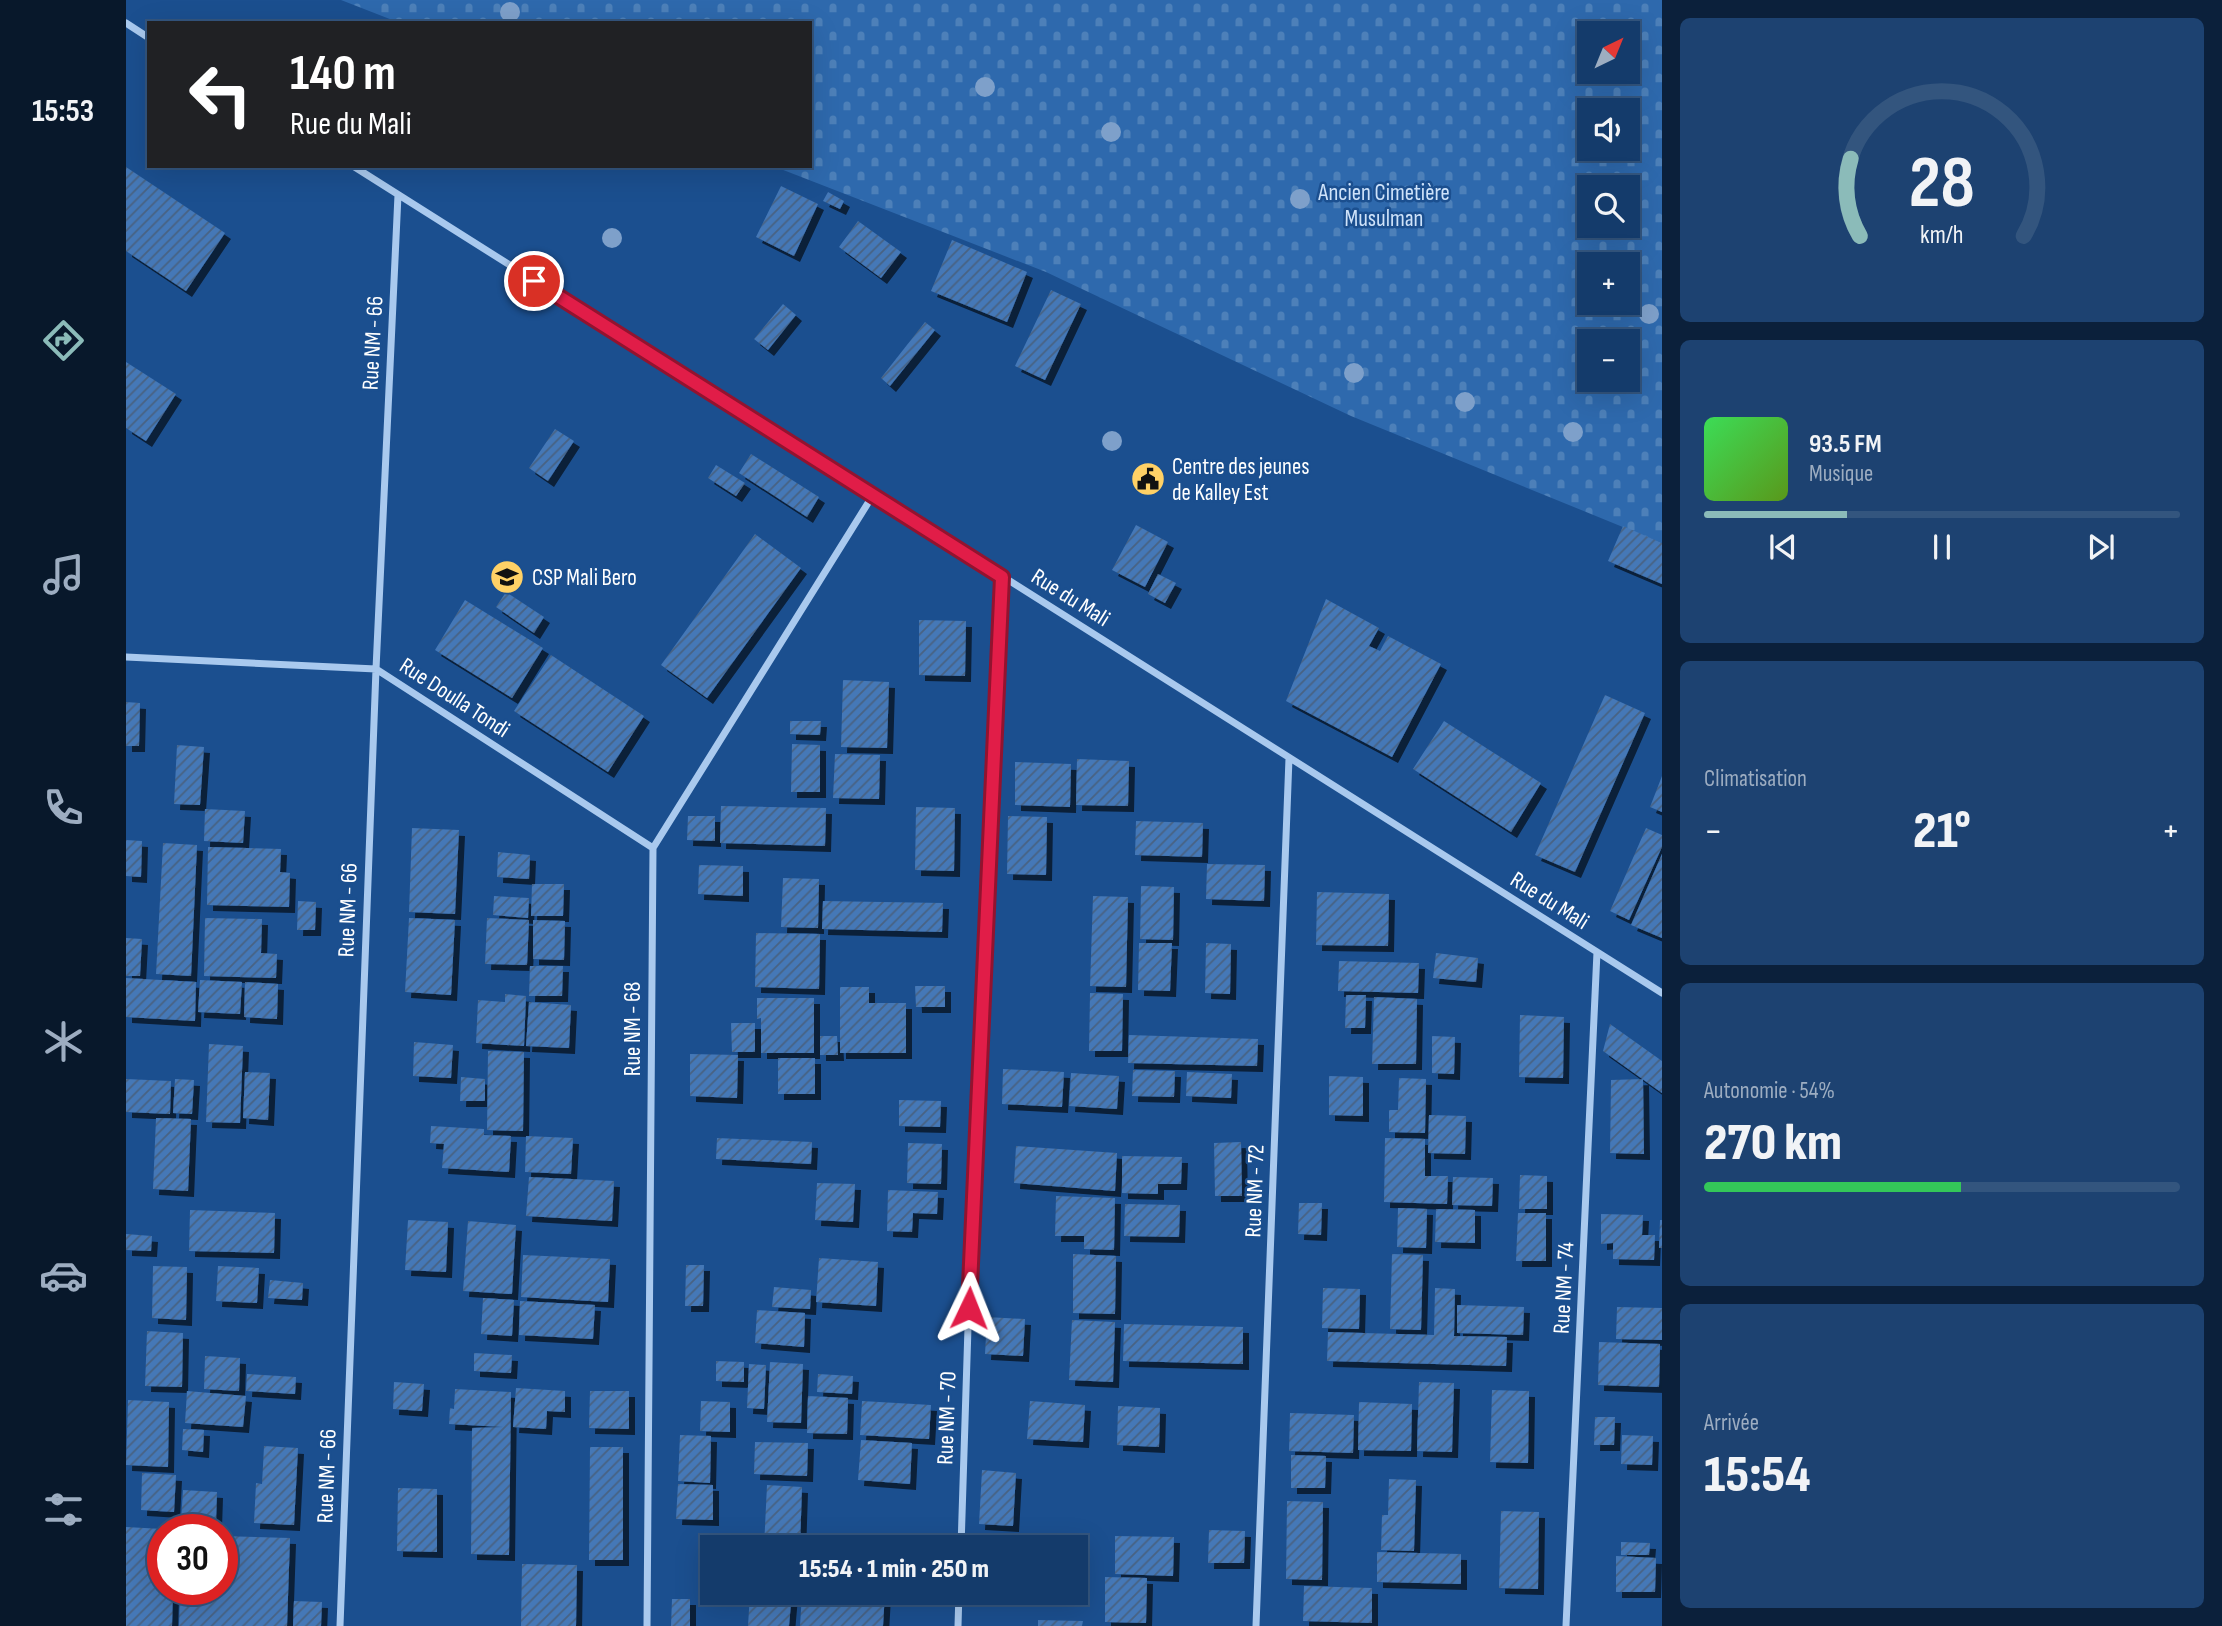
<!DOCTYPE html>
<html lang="fr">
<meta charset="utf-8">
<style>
:root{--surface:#143b6b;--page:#1d4271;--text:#f1f3f6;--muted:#9dadc1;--line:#33557e;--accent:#8bbbb9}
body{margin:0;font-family:"Sofia Sans Condensed",sans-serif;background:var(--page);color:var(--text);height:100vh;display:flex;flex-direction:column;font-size:26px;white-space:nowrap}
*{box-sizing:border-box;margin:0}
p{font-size:23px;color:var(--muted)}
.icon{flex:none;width:38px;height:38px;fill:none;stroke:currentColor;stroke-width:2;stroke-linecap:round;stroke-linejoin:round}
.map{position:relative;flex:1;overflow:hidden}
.side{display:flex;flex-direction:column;gap:18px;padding:18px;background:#0b203b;width:560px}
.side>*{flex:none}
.hud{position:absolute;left:21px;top:21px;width:665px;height:147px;border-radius:0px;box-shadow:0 7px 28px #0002,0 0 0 2px var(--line);background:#202124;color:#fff;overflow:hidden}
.needle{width:46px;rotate:43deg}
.fabs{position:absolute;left:1451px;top:21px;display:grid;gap:14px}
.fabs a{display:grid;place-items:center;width:63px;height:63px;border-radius:0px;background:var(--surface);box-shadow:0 7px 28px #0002,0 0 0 2px var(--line);font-size:35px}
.speed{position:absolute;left:21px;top:1514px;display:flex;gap:14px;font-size:35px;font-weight:700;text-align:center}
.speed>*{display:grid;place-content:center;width:91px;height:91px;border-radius:50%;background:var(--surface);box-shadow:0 7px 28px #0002,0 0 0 2px var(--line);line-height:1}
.speed .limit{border:10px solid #d22;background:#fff;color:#111}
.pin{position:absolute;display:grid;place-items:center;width:60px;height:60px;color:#fff;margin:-30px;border:4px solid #fff;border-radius:50%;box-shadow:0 2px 7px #0007}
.me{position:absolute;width:77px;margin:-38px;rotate:2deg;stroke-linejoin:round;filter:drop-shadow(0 0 5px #0008)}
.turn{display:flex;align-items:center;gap:24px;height:147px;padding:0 28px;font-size:32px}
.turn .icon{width:91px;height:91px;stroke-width:2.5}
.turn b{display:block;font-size:49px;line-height:60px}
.big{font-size:52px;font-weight:800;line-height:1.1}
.side .card{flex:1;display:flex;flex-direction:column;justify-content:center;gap:10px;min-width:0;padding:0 24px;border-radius:10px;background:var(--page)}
.side .dial{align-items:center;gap:0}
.dial svg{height:182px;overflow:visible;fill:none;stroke:var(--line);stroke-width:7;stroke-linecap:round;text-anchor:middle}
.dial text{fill:var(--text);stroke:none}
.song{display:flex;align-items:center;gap:21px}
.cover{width:84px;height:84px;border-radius:10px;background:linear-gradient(135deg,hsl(130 70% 55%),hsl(90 70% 35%))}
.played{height:7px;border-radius:4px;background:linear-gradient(90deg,var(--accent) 30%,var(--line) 30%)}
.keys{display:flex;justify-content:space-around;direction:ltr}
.heat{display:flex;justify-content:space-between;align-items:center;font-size:38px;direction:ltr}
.charge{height:10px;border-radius:5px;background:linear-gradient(90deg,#34c759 54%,var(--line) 0)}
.trip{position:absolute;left:574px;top:1535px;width:388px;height:70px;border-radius:0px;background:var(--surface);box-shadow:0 7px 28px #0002,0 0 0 2px var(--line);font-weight:800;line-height:70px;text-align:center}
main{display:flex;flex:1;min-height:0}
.tabs{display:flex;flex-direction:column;width:126px;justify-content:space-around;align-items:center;background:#08182b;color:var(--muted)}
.tabs .icon{width:49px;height:49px}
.tabs .active{color:var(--accent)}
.tabs b{font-size:32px;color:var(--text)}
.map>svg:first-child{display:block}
.cemetery{fill:url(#cemetery-stones);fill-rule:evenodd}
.building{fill:url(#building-hatch);filter:url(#shadow)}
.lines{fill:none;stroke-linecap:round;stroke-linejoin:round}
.minor{stroke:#a9c9ee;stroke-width:7}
.tree{fill:#7ea0ca}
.route-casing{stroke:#92132f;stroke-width:18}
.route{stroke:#e11d48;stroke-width:12}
.labels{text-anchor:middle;stroke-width:5;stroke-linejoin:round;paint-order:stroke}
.park-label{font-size:23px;fill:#cfe3fa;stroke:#1b4f8f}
.street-label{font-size:23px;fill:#fff;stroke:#1b4f8f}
.poi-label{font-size:23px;fill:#fff;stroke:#1b4f8f;text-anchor:start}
</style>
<main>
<nav class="tabs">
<b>15:53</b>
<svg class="icon active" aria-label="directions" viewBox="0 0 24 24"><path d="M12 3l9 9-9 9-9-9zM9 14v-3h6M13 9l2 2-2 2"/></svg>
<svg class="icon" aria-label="music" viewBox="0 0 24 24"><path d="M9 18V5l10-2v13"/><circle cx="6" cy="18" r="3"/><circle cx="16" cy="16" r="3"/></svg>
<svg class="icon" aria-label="phone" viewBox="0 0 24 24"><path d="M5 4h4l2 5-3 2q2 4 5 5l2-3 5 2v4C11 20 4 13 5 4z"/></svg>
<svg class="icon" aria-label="climate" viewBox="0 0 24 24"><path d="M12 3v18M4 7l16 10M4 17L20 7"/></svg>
<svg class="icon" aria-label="car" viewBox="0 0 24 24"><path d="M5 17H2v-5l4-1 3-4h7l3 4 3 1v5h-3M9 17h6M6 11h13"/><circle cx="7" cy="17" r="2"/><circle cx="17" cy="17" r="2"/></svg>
<svg class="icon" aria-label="filters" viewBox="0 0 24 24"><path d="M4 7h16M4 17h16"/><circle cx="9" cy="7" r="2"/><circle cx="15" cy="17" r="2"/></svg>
</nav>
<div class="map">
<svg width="1536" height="1626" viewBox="0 0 1536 1626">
<defs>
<pattern id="cemetery-stones" width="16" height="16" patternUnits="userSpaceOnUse" patternTransform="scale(1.75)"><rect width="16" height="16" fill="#2e69ad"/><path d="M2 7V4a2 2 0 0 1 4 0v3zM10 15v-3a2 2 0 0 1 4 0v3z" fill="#4d80b9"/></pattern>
<pattern id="building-hatch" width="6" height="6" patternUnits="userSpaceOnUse" patternTransform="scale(1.75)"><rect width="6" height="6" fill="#4478b7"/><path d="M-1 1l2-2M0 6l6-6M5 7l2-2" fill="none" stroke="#486282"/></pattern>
<filter id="shadow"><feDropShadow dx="6" dy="6" stdDeviation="0" flood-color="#0009"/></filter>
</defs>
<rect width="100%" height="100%" fill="#1b4f8f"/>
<!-- cemetery -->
<path class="cemetery" d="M215 0H1536V543L1225 416 920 272 647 166H684V23H274ZM1463 33H1502V72H1463ZM1463 110H1502V149H1463ZM1463 187H1502V226H1463ZM1463 264H1502V303H1463ZM1463 341H1502V380H1463Z"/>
<!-- building -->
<path class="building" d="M0 167 99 233 60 291 0 251Z
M655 186 692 204 668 256 630 237Z
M702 192 718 201 714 209 697 201Z
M732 221 775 252 755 278 713 247Z
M826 240 901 272 881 322 805 291Z
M925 290 955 304 919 380 889 366Z
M657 304 670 315 642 350 628 339Z
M799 322 809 330 764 386 755 378Z
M0 362 50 394 20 441 0 428Z
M429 429 448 441 422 481 403 468Z
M625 454 693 497 681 517 613 473Z
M590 465 619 483 610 496 582 478Z
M1010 525 1042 542 1019 587 986 570Z
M1497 526 1536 543V584L1482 561Z
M629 534 675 568 581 698 535 665Z
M1032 574 1050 583 1039 603 1022 594Z
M380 592 418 617 408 633 370 607Z
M1200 599 1253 628 1243 646 1254 651 1262 636 1315 664 1266 757 1160 701Z
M339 600 417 648 386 698 309 650Z
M793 620 840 621 839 676 793 675Z
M425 655 518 716 482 772 388 711Z
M717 680 763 682 761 748 715 747Z
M1479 695 1519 713 1449 872 1409 855Z
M0 702 14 703 13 746H0Z
M664 721H695L694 735 664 734Z
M1318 721 1415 783 1385 832 1287 769Z
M666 744 694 745V792H665Z
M51 745 78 747 74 805 48 804Z
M709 754 754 755 753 799 707 798Z
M951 759 1003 761 1002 806 950 805Z
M889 762 945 764 944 807 889 805Z
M1536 776V812L1524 807Z
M595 806 700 808 699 846 594 843Z
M790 807 829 808 828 871 789 870Z
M79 809 119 811 117 843 78 841Z
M562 816H589V841L561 840Z
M882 816 921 817 920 875 881 874Z
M1010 821 1077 823 1076 857 1009 855Z
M286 828 333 830 329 914 283 912Z
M1520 828 1536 835V847L1503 920 1484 911Z
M0 840 16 841 15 877 0 876Z
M37 843 71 845 65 976 30 974Z
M82 847 155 849 154 872 164 873 163 907 81 905Z
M372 852 404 855 403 879 371 877Z
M1536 854V938L1505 925Z
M1081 864 1139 865 1138 901 1080 899Z
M573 865 617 866V896L572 894Z
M657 878 693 879 692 928 655 927Z
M406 884H438L437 916H405Z
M1015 886 1048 887 1047 940 1014 939Z
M1191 892 1263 894 1262 946 1190 945Z
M368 896 403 898 402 918 367 915Z
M967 896 1002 897 1000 987 964 986Z
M172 901 190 902 189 930H171Z
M697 901 817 903 816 932 696 929Z
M79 918 136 919 135 953 151 954 150 978 78 976Z
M283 918 329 920 325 995 279 992Z
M361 918 403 920 401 965 359 964Z
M407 920 439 921 438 960 407 959Z
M630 933 694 934 693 989 629 987Z
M0 938 16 939 14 976H0Z
M1013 943H1046L1044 991 1012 990Z
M1080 943 1105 944 1104 994 1079 993Z
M1310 953 1352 958 1350 982 1307 978Z
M1213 961 1293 963 1292 993 1212 991Z
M404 966H437L436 996H403Z
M0 978 70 982 69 1021 0 1017Z
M74 980 116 982 114 1014 72 1012Z
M119 982 152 984 151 1019 118 1017Z
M789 986H819V1007H790Z
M714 987H743V1003H780V1053H714Z
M964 993 997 994 996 1051H963Z
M379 994 400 996 398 1046 350 1043 352 1000 379 1002Z
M1220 995H1240L1239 1028H1219Z
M1248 997 1291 999 1290 1064H1246Z
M631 998H688V1053H635V1018L631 1019Z
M403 1002 445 1005 443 1048 400 1046Z
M1394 1015 1438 1017 1437 1078 1393 1077Z
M605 1023H629V1052H606Z
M1484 1024 1536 1061V1093L1477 1051Z
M1003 1035 1132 1039 1131 1066 1002 1063Z
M694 1036H711L712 1055H694Z
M1306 1036 1329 1037 1328 1074 1306 1073Z
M288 1042 327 1045 325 1078 287 1076Z
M83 1044 117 1046 114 1123 80 1122Z
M362 1051 398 1052 397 1131 361 1130Z
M564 1054 612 1055 611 1098 564 1096Z
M652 1058H689V1094H652Z
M877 1069 938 1072 936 1107 876 1104Z
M1007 1070 1049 1071 1048 1097 1006 1096Z
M119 1072 144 1073 142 1120 117 1118Z
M1061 1072 1106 1074 1105 1098 1060 1096Z
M945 1073 993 1076 991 1109 943 1106Z
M1203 1076 1237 1077V1116L1203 1115Z
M335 1077 359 1079V1101H334Z
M1273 1078 1300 1079 1299 1133 1263 1132V1110H1272Z
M0 1079 45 1081 44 1114 0 1112Z
M49 1079 68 1080 66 1114 47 1113Z
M1517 1079 1518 1154 1484 1153 1485 1080Z
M773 1100 815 1101 814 1127 773 1126Z
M1303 1115 1340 1116 1339 1154 1302 1153Z
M30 1118 65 1119 62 1191 27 1189Z
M305 1126 358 1129V1135L385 1136 383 1172 316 1168 318 1144 304 1143Z
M400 1136 447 1138 445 1174 399 1172Z
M591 1138 686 1142 685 1164 590 1159Z
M1259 1138 1299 1139V1176H1322L1321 1204 1258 1202Z
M1115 1142 1116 1196H1089L1088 1143Z
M782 1143 816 1144 815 1184 781 1183Z
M890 1146 991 1153 989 1191 888 1183Z
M996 1156 1056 1157 1055 1184H1032V1194L996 1193Z
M1394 1175 1421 1176V1209H1393Z
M403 1177 488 1181 486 1221 400 1216Z
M1327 1177 1367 1178 1366 1206 1326 1205Z
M691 1183 729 1184 727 1222 689 1220Z
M762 1190 812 1192 811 1214 787 1213 786 1232 761 1231Z
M930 1196 989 1198 988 1250 958 1249V1236H929Z
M1173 1203H1196L1195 1235 1172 1234Z
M999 1204 1054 1205 1053 1237 998 1236Z
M1272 1208 1301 1209 1300 1248 1271 1247Z
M1310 1209 1349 1210V1243L1309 1242Z
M64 1210 149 1213 148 1253 63 1251Z
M1392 1213H1420V1261H1390Z
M1475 1214 1517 1215 1516 1235H1529L1528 1260 1487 1259V1243L1475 1244Z
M282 1220 322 1222 320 1272 279 1270Z
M1534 1220H1536V1248H1533Z
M342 1221 390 1225 386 1294 337 1291Z
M0 1234 26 1236 25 1251 0 1250Z
M947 1254 990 1256 989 1314 947 1313Z
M1266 1254 1297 1255 1295 1330 1264 1329Z
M397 1255 484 1259 482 1302 395 1297Z
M693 1258 752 1262 750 1306 690 1302Z
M560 1265H578L577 1306H559Z
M27 1266 61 1267 60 1320 26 1318Z
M92 1266 133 1268 131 1303 90 1301Z
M144 1280 177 1283 176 1300 142 1298Z
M648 1287 685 1290 684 1309 646 1307Z
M1197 1288 1234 1289 1233 1329 1196 1328Z
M1309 1288 1329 1289 1328 1336 1381 1337 1380 1366 1201 1361 1202 1332 1308 1335Z
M357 1298 388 1300 386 1336 355 1334Z
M394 1301 469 1305 467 1339 393 1335Z
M1331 1305 1398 1307 1397 1335 1331 1333Z
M1491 1307 1536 1308V1340L1490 1339Z
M631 1310 679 1313 678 1347 629 1343Z
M861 1317 899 1319 897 1356 859 1354Z
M946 1320 989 1322 987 1382 943 1380Z
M998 1324 1117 1327V1364L997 1361Z
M21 1331 57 1333 56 1387 19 1386Z
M1473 1342 1534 1344 1533 1387 1472 1385Z
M348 1353 386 1355 385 1373 348 1371Z
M79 1356 114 1358 113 1391 78 1389Z
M590 1361 618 1362V1382L590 1381Z
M644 1362 677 1364 675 1423 641 1422Z
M623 1364 640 1365 638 1409 621 1408Z
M121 1374 170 1377 169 1394 120 1391Z
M692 1374 727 1376 726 1394 691 1392Z
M268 1382 298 1384 296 1411 267 1409Z
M1293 1382 1328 1383 1326 1452 1291 1451Z
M390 1388 439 1391V1412L421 1411 420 1429 387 1427Z
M329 1389 385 1392 383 1555 345 1554 346 1428 377 1427 323 1424 324 1408 328 1409Z
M1366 1390 1403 1391 1402 1463 1364 1462Z
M61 1391 120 1396 117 1427 59 1423Z
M464 1391H503V1429L463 1428Z
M682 1396 722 1398 721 1434 681 1433Z
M2 1400 43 1402 42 1467 0 1465Z
M575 1401 604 1402V1432L574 1431Z
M736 1401 805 1405 803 1439 734 1435Z
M904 1401 959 1405 957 1442 901 1439Z
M1233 1402 1286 1404 1285 1451 1232 1450Z
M992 1406 1034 1408 1033 1447 991 1445Z
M1164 1413 1228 1415 1227 1453 1163 1451Z
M1469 1417H1489L1488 1445H1468Z
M57 1429 78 1430 77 1452 56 1450Z
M554 1435 585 1436 584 1483 552 1481Z
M1496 1435 1527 1436 1526 1465 1495 1464Z
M735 1440 786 1443 784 1484 732 1480Z
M629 1442 682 1443 681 1476 628 1474Z
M138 1446 172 1448 168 1525 128 1523 130 1483 136 1484Z
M464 1447H497V1560H463Z
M1165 1455 1200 1456 1199 1488H1165Z
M856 1470 890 1473 887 1526 853 1524Z
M16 1473 50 1475 48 1512 15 1510Z
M1263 1479 1290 1480 1288 1551 1255 1550 1256 1515H1262Z
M552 1484 587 1485V1520L550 1519Z
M641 1485 676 1487 674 1547H638Z
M272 1488 311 1489V1552L271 1551Z
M57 1490 91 1492 90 1522 55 1521Z
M1161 1501 1197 1502 1196 1580 1160 1579Z
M1375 1511 1413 1512 1412 1589 1373 1588Z
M0 1527 37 1529V1589H47L46 1626H0Z
M1083 1530 1119 1531 1118 1563H1082Z
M681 1535 765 1538V1547H680Z
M96 1536 164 1538 161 1626H53L54 1589H96Z
M989 1536 1048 1537 1047 1576 989 1574Z
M872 1537 915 1540 914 1547H871Z
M1495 1542 1524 1543 1523 1555H1495Z
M1251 1552 1335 1554V1584L1251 1582Z
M1490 1556 1530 1558 1529 1592H1490Z
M396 1564 451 1565 450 1626H395Z
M979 1577 1021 1578 1020 1623 979 1622Z
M1178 1586 1246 1588V1623L1177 1621Z
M624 1592H666L663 1626H622Z
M733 1592H759L757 1626H674L676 1593 733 1596Z
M546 1599H564V1626H545Z
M168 1601 196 1602 195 1626H167Z
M912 1620 957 1621 956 1626H912Z"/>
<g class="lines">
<!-- minor -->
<path class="minor" d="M0 23 23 38
M227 166 1536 993
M0 657 250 669 527 848
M835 1547 846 1202 876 577
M214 1626 250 669 272 195
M521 1626 527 848 747 495
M832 1626 833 1592
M1130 1626 1163 758
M1440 1626 1471 952"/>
</g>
<!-- trees -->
<g class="tree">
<circle cx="384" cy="12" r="10"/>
<circle cx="859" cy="87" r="10"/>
<circle cx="985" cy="132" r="10"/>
<circle cx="1174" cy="199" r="10"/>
<circle cx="486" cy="238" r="10"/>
<circle cx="1523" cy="314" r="10"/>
<circle cx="1228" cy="373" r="10"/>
<circle cx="1339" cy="402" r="10"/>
<circle cx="1447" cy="432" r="10"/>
<circle cx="986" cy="441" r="10"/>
</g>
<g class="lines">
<!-- route casing -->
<g class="route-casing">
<path id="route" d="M408 281 876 577 843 1308"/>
</g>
<!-- route -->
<use href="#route" class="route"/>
</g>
<!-- icons -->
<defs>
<g id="civic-disc" transform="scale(1.75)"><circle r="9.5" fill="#ffd166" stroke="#1b4f8f"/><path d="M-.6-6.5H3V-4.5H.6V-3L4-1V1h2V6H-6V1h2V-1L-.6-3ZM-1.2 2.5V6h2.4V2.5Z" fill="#111"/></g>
<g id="school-disc" transform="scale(1.75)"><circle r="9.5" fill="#ffd166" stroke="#1b4f8f"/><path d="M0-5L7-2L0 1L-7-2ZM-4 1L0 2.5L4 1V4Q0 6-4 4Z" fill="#111"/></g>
</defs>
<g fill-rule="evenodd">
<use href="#civic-disc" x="1022" y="479"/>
<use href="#school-disc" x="381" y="577"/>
</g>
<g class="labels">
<!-- park labels -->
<g class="park-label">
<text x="1258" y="200">Ancien Cimetière<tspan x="1258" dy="26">Musulman</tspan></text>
</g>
<!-- street labels -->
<g class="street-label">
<text transform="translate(246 343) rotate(-87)" y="8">Rue NM - 66</text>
<text transform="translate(945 597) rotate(32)" y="8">Rue du Mali</text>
<text transform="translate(329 697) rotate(33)" y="8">Rue Doulla Tondi</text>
<text transform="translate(1424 900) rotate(32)" y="8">Rue du Mali</text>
<text transform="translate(221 910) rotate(-88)" y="8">Rue NM - 66</text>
<text transform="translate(506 1029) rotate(-90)" y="8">Rue NM - 68</text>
<text transform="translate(1128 1191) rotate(-88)" y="8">Rue NM - 72</text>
<text transform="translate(1437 1288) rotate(-87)" y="8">Rue NM - 74</text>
<text transform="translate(820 1418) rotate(-88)" y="8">Rue NM - 70</text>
<text transform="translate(200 1476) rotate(-88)" y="8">Rue NM - 66</text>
</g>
<!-- poi labels -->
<g class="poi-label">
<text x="1046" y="474">Centre des jeunes<tspan x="1046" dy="26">de Kalley Est</tspan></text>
<text x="406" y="585">CSP Mali Bero</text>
</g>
</g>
</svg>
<div class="fabs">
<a><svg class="needle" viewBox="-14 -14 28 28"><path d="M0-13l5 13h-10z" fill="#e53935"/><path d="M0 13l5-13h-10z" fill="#9dadc1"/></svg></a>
<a><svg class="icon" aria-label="sound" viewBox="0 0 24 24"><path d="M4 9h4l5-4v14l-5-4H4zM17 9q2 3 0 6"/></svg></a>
<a><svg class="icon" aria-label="search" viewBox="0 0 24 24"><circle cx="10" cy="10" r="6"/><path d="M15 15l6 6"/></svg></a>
<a>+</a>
<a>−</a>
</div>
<div class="speed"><div class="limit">30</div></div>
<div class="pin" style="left:408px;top:281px;background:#d93025"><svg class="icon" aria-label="arrive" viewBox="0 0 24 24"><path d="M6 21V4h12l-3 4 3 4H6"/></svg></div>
<svg class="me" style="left:843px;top:1308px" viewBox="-20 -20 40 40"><path d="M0-17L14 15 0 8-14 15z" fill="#e11d48" stroke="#fff" stroke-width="4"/></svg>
<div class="trip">15:54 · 1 min · 250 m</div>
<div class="hud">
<div class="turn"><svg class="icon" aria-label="left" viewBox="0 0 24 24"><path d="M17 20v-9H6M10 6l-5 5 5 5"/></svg><div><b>140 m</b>Rue du Mali</div></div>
</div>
</div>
<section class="side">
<div class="card dial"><svg viewBox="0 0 100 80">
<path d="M14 69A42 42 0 1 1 86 69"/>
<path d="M14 69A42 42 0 0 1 10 35" stroke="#8bbbb9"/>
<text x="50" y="56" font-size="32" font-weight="700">28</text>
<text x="50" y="72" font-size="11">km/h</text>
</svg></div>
<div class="card">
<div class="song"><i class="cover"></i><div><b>93.5 FM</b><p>Musique</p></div></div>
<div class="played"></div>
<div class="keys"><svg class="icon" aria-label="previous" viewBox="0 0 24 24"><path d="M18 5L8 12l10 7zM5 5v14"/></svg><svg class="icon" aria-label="pause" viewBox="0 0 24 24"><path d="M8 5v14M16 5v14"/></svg><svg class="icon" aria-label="next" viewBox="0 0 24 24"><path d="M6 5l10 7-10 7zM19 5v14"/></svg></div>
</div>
<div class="card"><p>Climatisation</p>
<div class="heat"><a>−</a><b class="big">21°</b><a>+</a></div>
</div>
<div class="card"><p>Autonomie · 54%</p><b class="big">270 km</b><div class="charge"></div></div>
<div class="card"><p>Arrivée</p><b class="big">15:54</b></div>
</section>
</main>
